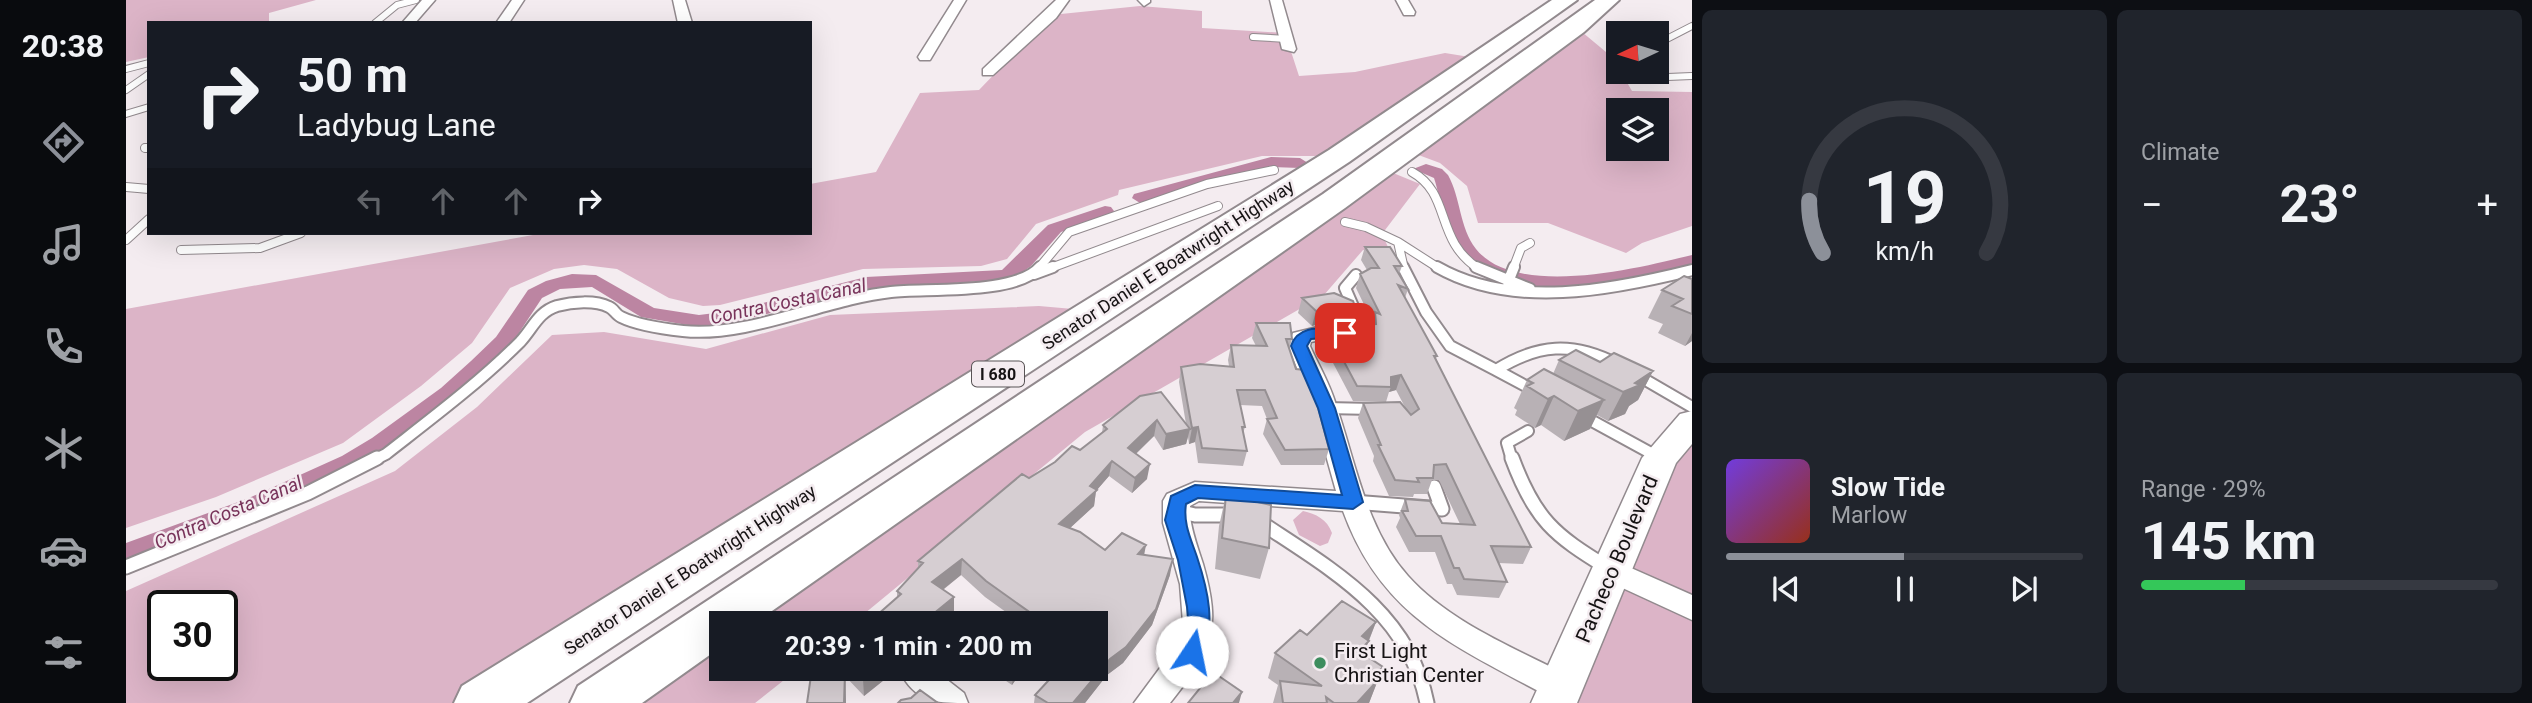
<!DOCTYPE html>
<meta charset="utf-8">
<style>
:root{--surface:#171b24;--page:#20242c;--text:#f1f3f6;--muted:#9ea1a6;--line:#363941;--accent:#8c9099}
body{margin:0;font-family:Roboto,sans-serif;background:var(--page);color:var(--text);height:100vh;display:flex;flex-direction:column;font-size:26px;white-space:nowrap}
*{box-sizing:border-box;margin:0}
p{font-size:23px;color:var(--muted)}
.icon{flex:none;width:38px;height:38px;fill:none;stroke:currentColor;stroke-width:2;stroke-linecap:round;stroke-linejoin:round}
.map{position:relative;flex:1;overflow:hidden}
.drawer{display:flex;flex-direction:column;gap:10px;padding:10px;background:#0d0f14;width:840px}
.drawer>*{flex:none}
.hud{position:absolute;left:21px;top:21px;width:665px;height:214px;border-radius:0px;box-shadow:0 7px 28px #0002;background:#171b24;color:var(--text);overflow:hidden}
.needle{width:46px;rotate:266deg}
.tools{position:absolute;left:1480px;top:21px;display:grid;gap:14px}
.tools a{display:grid;place-items:center;width:63px;height:63px;border-radius:0px;background:var(--surface);box-shadow:0 7px 28px #0002;font-size:35px}
.speed{position:absolute;left:21px;top:590px;display:flex;gap:14px;font-size:35px;font-weight:700;text-align:center}
.speed>*{display:grid;place-content:center;width:91px;height:91px;border-radius:50%;background:var(--surface);box-shadow:0 7px 28px #0002;line-height:1}
.speed .limit{border:4px solid #111;border-radius:10px;background:#fff;color:#111}
.pin{position:absolute;display:grid;place-items:center;width:60px;height:60px;color:#fff;margin:-30px;border-radius:14px;box-shadow:0 4px 10px #0006}
.me{position:absolute;width:77px;margin:-38px;rotate:11deg;stroke-linejoin:round;filter:drop-shadow(0 0 5px #0008)}
.turn{display:flex;align-items:center;gap:24px;height:147px;padding:0 35px;font-size:32px}
.turn .icon{width:91px;height:91px;stroke-width:2.5}
.turn b{display:block;font-size:49px;line-height:60px}
.lanes{display:flex;align-items:center;height:66px;padding:0 35px;background:#0003;justify-content:center;gap:35px;direction:ltr}
.lanes .off{opacity:.35}
.big{font-size:52px;font-weight:700;line-height:1.1}
.drawer .card{flex:1;display:flex;flex-direction:column;justify-content:center;gap:10px;min-width:0;padding:0 24px;border-radius:10px;background:var(--page)}
.drawer .dial{align-items:center;gap:0}
.dial svg{height:182px;overflow:visible;fill:none;stroke:var(--line);stroke-width:7;stroke-linecap:round;text-anchor:middle}
.dial text{fill:var(--text);stroke:none}
.song{display:flex;align-items:center;gap:21px}
.cover{width:84px;height:84px;border-radius:10px;background:linear-gradient(135deg,hsl(260 70% 55%),hsl(10 70% 35%))}
.played{height:7px;border-radius:4px;background:linear-gradient(90deg,var(--accent) 50%,var(--line) 50%)}
.keys{display:flex;justify-content:space-around;direction:ltr}
.heat{display:flex;justify-content:space-between;align-items:center;font-size:38px;direction:ltr}
.charge{height:10px;border-radius:5px;background:linear-gradient(90deg,#34c759 29%,var(--line) 0)}
.drawer .tiles{flex:1;display:grid;gap:10px;grid-template-columns:repeat(2,1fr)}
.trip{position:absolute;left:583px;top:611px;width:399px;height:70px;border-radius:0px;background:var(--surface);box-shadow:0 7px 28px #0002;font-weight:700;line-height:70px;text-align:center}
main{display:flex;flex:1;min-height:0}
.tab-bar{display:flex;flex-direction:column;width:126px;justify-content:space-around;align-items:center;background:#090b0e;color:var(--muted)}
.tab-bar .icon{width:49px;height:49px}
.tab-bar .selected{color:var(--accent)}
.tab-bar b{font-size:32px;color:var(--text)}
.map>svg:first-child{display:block}
.green{fill:#dcb4c7;fill-rule:evenodd}
.lines{fill:none;stroke-linecap:round;stroke-linejoin:round}
.canal{fill:#bc85a2;fill-rule:evenodd}
.service-far3-casing{stroke:#928a8e;stroke-width:8}
.service-far2-casing{stroke:#928a8e;stroke-width:10}
.service-far1-casing{stroke:#928a8e;stroke-width:14}
.service-casing{stroke:#928a8e;stroke-width:17}
.minor-casing{stroke:#928a8e;stroke-width:3}
.secondary-casing{stroke:#928a8e;stroke-width:3}
.motorway-casing{stroke:#928a8e;stroke-width:4}
.service-far3{stroke:#fff;stroke-width:6}
.service-far2{stroke:#fff;stroke-width:8}
.service-far1{stroke:#fff;stroke-width:10}
.service{stroke:#fff;stroke-width:13}
.minor{fill:#fff;fill-rule:evenodd}
.secondary{fill:#fff;fill-rule:evenodd}
.motorway{fill:#fff;fill-rule:evenodd}
.wall{fill:#b8b1b5}
.shaded-wall{fill:#969093}
.building{fill:#d6ced2;stroke:#969093;stroke-width:2}
.route{fill:#1a73e8;stroke:#114b97;stroke-width:2}
.poi-dot{fill:#3d8d5e;stroke:#f4ecf0;stroke-width:2.5}
.labels{text-anchor:middle;stroke-width:5;stroke-linejoin:round;paint-order:stroke}
.shield{fill:#f4ecf0;stroke:#595456;stroke-width:2}
.shield-label{font-size:16px;font-weight:bold;fill:#161314}
.street-label{font-size:18px;fill:#161314;stroke:#f4ecf0}
.water-label{font-size:19px;font-style:italic;fill:#78335a;stroke:#f4ecf0}
.near-street-label{font-size:21px;fill:#161314;stroke:#f4ecf0}
.near-poi-label{font-size:21px;fill:#161314;stroke:#f4ecf0;text-anchor:start}
</style>
<main>
<nav class="tab-bar">
<b>20:38</b>
<svg class="icon selected" aria-label="directions" viewBox="0 0 24 24"><path d="M12 3l9 9-9 9-9-9zM9 14v-3h6M13 9l2 2-2 2"/></svg>
<svg class="icon" aria-label="music" viewBox="0 0 24 24"><path d="M9 18V5l10-2v13"/><circle cx="6" cy="18" r="3"/><circle cx="16" cy="16" r="3"/></svg>
<svg class="icon" aria-label="phone" viewBox="0 0 24 24"><path d="M5 4h4l2 5-3 2q2 4 5 5l2-3 5 2v4C11 20 4 13 5 4z"/></svg>
<svg class="icon" aria-label="climate" viewBox="0 0 24 24"><path d="M12 3v18M4 7l16 10M4 17L20 7"/></svg>
<svg class="icon" aria-label="car" viewBox="0 0 24 24"><path d="M5 17H2v-5l4-1 3-4h7l3 4 3 1v5h-3M9 17h6M6 11h13"/><circle cx="7" cy="17" r="2"/><circle cx="17" cy="17" r="2"/></svg>
<svg class="icon" aria-label="filters" viewBox="0 0 24 24"><path d="M4 7h16M4 17h16"/><circle cx="9" cy="7" r="2"/><circle cx="15" cy="17" r="2"/></svg>
</nav>
<div class="map">
<svg width="1566" height="703" viewBox="0 0 1566 703">
<rect width="100%" height="100%" fill="#f4ecf0"/>
<!-- green -->
<path class="green" d="M0 0H190L143 13V23H23V57L0 62Z
M1014 6 1076 11V28L1159 33 1173 76 1229 72 1319 53 1356 59 1213 156H1136L993 190 992 195 910 224 881 259 855 266 737 269 594 305 577 306 543 298 491 269 458 265 428 269 384 288 346 343 295 386 217 443 90 497 0 528V309L418 233H684V184L750 172 794 93 853 90 925 15Z
M1450 27 1486 57 1506 91 1566 92V226L1516 243 1500 253 1422 223H1352L1341 186 1314 163 1279 150ZM1493 110H1531V149H1493Z
M1255 168 1294 184 1256 234 1268 260 1237 250 1198 295 959 432 727 623H595V668L672 669 629 703H472Z
M913 306 970 311 358 703H0V591L269 471 351 407 426 335 478 332 580 349 704 315ZM37 606H96V665H37Z
M1566 422V703H1428Z
M1177 511C1190 514 1201 519 1206 533L1202 543 1194 546 1173 535 1167 520Z"/>
<g class="lines">
<!-- canal -->
<path class="canal" d="M1145 157 1174 158 1182 163 1174 168 1146 167 1014 203 1006 198 1008 194Z
M1300 164 1316 169 1322 175C1335 198 1333 227 1350 249 1390 299 1513 268 1566 255V267C1510 280 1381 311 1338 258 1318 233 1317 206 1308 178L1287 169Z
M979 206 985 207 988 211 985 215 935 232 905 266 887 279 740 289 605 323 573 327 515 317 466 287 434 289 416 298 385 345 331 398 232 468 141 510 0 563V543L123 498 216 456 246 438 315 388 345 361 370 337 402 290 420 281 446 274 470 275 528 308 573 315 605 311 740 277 876 270 922 225Z"/>
<!-- service-far3 casing -->
<g class="service-far3-casing">
<path id="service-far3" d="M249 23 271 5 290 0
M1127 37 1161 39
M1531 44 1566 26
M0 69 23 63
M1517 78 1566 76
M0 90 23 74
M0 114 23 107"/>
</g>
<!-- service-far2 casing -->
<g class="service-far2-casing">
<path id="service-far2" d="M19 148H23
M1286 172C1326 194 1308 240 1353 269
M0 187 23 189
M1219 222 1240 227 1272 242
M0 240 23 219
M55 250 134 248 175 233
M912 269 943 232 1081 184 1148 170
M922 269 1092 206
M1278 269 1272 242 1314 269
M1387 269 1395 248 1404 243"/>
</g>
<!-- service-far1 casing -->
<g class="service-far1-casing">
<path id="service-far1" d="M1277 267 1300 312 1324 346 1370 370
M1311 267C1386 310 1486 290 1566 270
M1350 267 1404 289
M908 274 927 267
M1230 275 1219 288 1239 334 1234 333
M1382 282 1388 267
M1511 375 1566 407
M1409 391 1370 370C1412 344 1446 341 1491 364
M1200 408 1247 409
M1457 416 1532 457
M248 460 260 454C306 418 353 383 394 342 407 328 412 312 431 306 446 302 469 300 483 307 488 309 490 315 495 317 511 325 539 329 557 331 622 338 700 299 765 292 801 288 890 295 914 267
M1386 460 1381 443 1402 431"/>
</g>
<!-- service casing -->
<g class="service-casing">
<path id="service" d="M1386 458C1409 520 1428 535 1482 568
M1227 502 1316 509 1308 487
M1052 511 1069 515H1109
M1134 522C1206 570 1283 612 1301 703
M0 567 182 493 251 458"/>
</g>
<!-- minor casing -->
<g class="minor-casing">
<path id="minor" d="M296 0H309L289 23H276Z
M386 0H398L383 23H370Z
M547 0H559L566 23H552Z
M828 0H840L804 60H794L792 57Z
M930 0H943L930 18 867 75H857V69Z
M1012 0H1024V2L1018 6Z
M1144 0H1156L1170 49 1168 52 1156 49Z
M1270 0H1282L1289 12 1288 15H1278Z
M1200 325 1211 332 1208 337 1185 342 1184 346C1193 366 1204 384 1210 405 1230 463 1240 529 1282 576 1324 623 1391 649 1445 677L1450 687 1445 697 1434 701 1423 697C1330 646 1256 618 1217 511L1073 501 1064 506V516C1066 533 1072 548 1077 564 1096 631 1086 650 1044 703H1008L1051 645 1057 623 1054 584 1037 523V501L1041 494 1069 482 1210 491 1185 402 1162 346 1167 333Z
M1487 560 1566 595V620L1477 579 1472 571 1477 563Z
M781 668H806L838 693 842 703C814 703 792 703 777 677Z"/>
</g>
<!-- secondary casing -->
<g class="secondary-casing">
<path id="secondary" d="M1566 411V444L1550 463 1451 703H1405L1516 458 1554 414Z"/>
</g>
<!-- motorway casing -->
<g class="motorway-casing">
<path id="motorway" d="M1426 0H1451L1223 162 401 703H328L336 686 1203 150Z
M1469 0H1493L1458 32 1219 208 629 623H595V647L516 703H444L452 686 1197 194Z"/>
</g>
<!-- service-far3 -->
<use href="#service-far3" class="service-far3"/>
<!-- service-far2 -->
<use href="#service-far2" class="service-far2"/>
<!-- service-far1 -->
<use href="#service-far1" class="service-far1"/>
<!-- service -->
<use href="#service" class="service"/>
<!-- minor -->
<use href="#minor" class="minor"/>
<!-- secondary -->
<use href="#secondary" class="secondary"/>
<!-- motorway -->
<use href="#motorway" class="motorway"/>
</g>
<!-- wall -->
<path class="wall" d="M1239 247 1276 266 1273 274 1282 289 1279 298 1311 356 1310 359 1405 547 1397 564 1372 563 1381 582 1373 598 1331 595 1326 584H1321L1309 552H1283L1270 527 1274 518 1273 515 1279 499 1316 523 1334 524 1313 480H1306L1301 494H1288L1287 497 1263 496 1247 461 1248 456 1232 418 1237 403 1281 411 1270 390 1263 392 1260 402 1227 401 1196 342 1200 328 1245 325 1246 321 1230 288 1234 274 1241 270 1235 260Z
M1566 279V341L1559 346 1532 333 1537 324 1522 318 1536 290Z
M1176 298 1231 311 1227 325 1199 322 1186 326 1172 313Z
M1130 323 1166 339 1163 350 1170 369 1203 449 1198 465H1155L1137 434 1141 419 1136 406 1114 405 1119 427 1117 433 1121 451 1117 466 1072 463 1069 442 1063 444 1062 437 1060 444 1037 450 1028 436 1010 454 1021 479 1006 493 983 476 970 491 968 506 944 528 979 550 1018 555 1044 575 1026 625 997 663 981 675 959 703H908L909 695 932 670 929 668H970V623H895L859 597 835 575 817 590 828 597V614L771 598V591L792 568V561L903 478 954 450 976 433 977 425 1014 396 1060 424 1053 382 1055 367 1103 366 1102 360 1105 345 1130 346 1126 338Z
M1433 360 1474 362 1527 371 1512 400 1503 406 1499 414 1482 421 1471 415 1464 429 1438 441 1415 425 1409 428 1389 415 1391 410 1388 408 1401 380 1427 374Z
M1100 495 1143 548 1134 579 1089 569 1093 526Z
M1250 622 1238 654 1257 667 1243 703H1147L1152 685 1142 678 1149 653Z
M712 668H773L738 696 719 676 720 703H681L716 673Z
M861 668H898L886 685Z"/>
<!-- shaded-wall -->
<path class="shaded-wall" d="M1203 308 1199 322 1186 326 1190 311Z
M1566 333V341L1559 346Z
M1527 371 1512 400 1503 406 1499 414 1482 421 1497 392Z
M1275 375 1270 390 1263 392 1265 387V377Z
M1428 396 1415 425 1409 428 1422 399Z
M1478 400 1464 429 1438 441 1452 411Z
M1031 420 1028 436 999 464 1002 448Z
M1072 427 1069 442 1063 444 1066 428Z
M1064 429 1060 444 1037 450 1040 434Z
M986 461 983 476 970 491 968 506 931 540 933 524Z
M1024 464 1021 479 1006 493 1009 478Z
M1020 545 1017 561 1012 554Z
M836 559 835 575 805 599 806 582Z
M1047 559 1044 575 1026 625 997 663 981 675 959 703H947L984 659Z
M828 597V614L816 623H797L801 619Z
M1250 622 1233 665 1224 675 1236 636Z
M1257 667 1243 703H1231L1248 677Z
M751 668H773L738 696 737 679Z
M888 668H898L886 685Z
M719 673 720 703H718Z
M1116 692 1113 703H1107Z"/>
<!-- building -->
<path class="building" d="M1239 247H1264L1276 266H1268L1282 289 1272 285 1311 356H1308L1405 547 1365 546 1381 582 1338 579 1333 568H1328L1315 536H1290L1276 511H1282L1279 499 1304 501 1316 523 1349 525 1320 464 1308 465 1307 478H1291L1293 482 1269 480 1252 445H1255L1237 403 1274 402 1285 415 1293 409 1275 375 1265 377V387L1231 386 1200 328 1250 324 1249 312 1254 314 1234 274 1245 268H1253Z
M1558 276 1566 279V314L1546 306 1557 299 1536 290Z
M1208 293 1227 301 1231 311 1203 308 1190 311 1176 298Z
M1130 323H1164L1166 339H1160L1170 369 1179 370 1187 388 1203 449 1159 450 1141 419 1151 418 1139 390H1111L1119 427H1116L1121 451 1076 448 1072 427 1066 428 1055 367 1074 364 1108 367 1105 345 1141 346Z
M1450 350 1474 362 1488 353 1527 371 1509 383 1514 385 1497 392 1433 360Z
M1418 369 1478 400 1452 411 1428 396 1422 399 1401 386 1407 383 1401 380Z
M1035 392 1064 429 1040 434 1031 420 1002 448 1024 464 1009 478 986 461 964 486 971 490 933 524 954 532 979 550 996 533 1020 545 1012 554 1047 559 1030 609 1000 647 984 659 947 703H922L909 695 934 668H970V623H902L909 616 860 581 836 559 806 582 828 597 801 619 797 623H742L775 594 771 591 797 563 792 561 896 474 903 478 929 462 946 446 954 450 981 429 977 425 1014 396Z
M1100 495 1145 505 1143 548 1096 538Z
M1216 601 1250 622 1236 636 1243 641 1233 651 1257 667 1248 677 1252 680 1231 703H1208L1200 697 1201 703H1157L1154 681 1196 686 1149 653 1174 630 1181 635Z
M727 668H751L737 679Z
M686 669 719 673 718 703H681Z
M1087 672 1116 692 1107 703H1062Z
M794 690 812 703H772L775 700 785 698Z"/>
<!-- route -->
<path class="route" d="M1219 328 1227 333 1225 336 1185 339 1181 346 1209 408 1237 502 1227 509 1072 498 1060 504C1057 524 1065 539 1071 557 1082 590 1091 627 1074 659L1066 661 1059 659 1055 652 1063 632 1061 607 1052 560 1039 520 1045 496 1069 485 1216 495 1192 408 1165 346C1172 323 1200 329 1219 328Z"/>
<!-- markers -->
<circle class="poi-dot" cx="1194" cy="663" r="7"/>
<g class="labels">
<!-- shield labels -->
<rect class="shield" x="846" y="361.5" width="52" height="25" rx="5"/>
<g class="shield-label">
<text x="872" y="380">I 680</text>
</g>
<!-- street labels -->
<g class="street-label">
<text transform="translate(1042 265) rotate(-33)" y="6">Senator Daniel E Boatwright Highway</text>
<text transform="translate(564 570) rotate(-33)" y="6">Senator Daniel E Boatwright Highway</text>
</g>
<!-- water labels -->
<g class="water-label">
<text transform="translate(662 301) rotate(-12)" y="7">Contra Costa Canal</text>
<text transform="translate(102 512) rotate(-23)" y="7">Contra Costa Canal</text>
</g>
<!-- near-street labels -->
<g class="near-street-label">
<text transform="translate(1491 559) rotate(-67)" y="7">Pacheco Boulevard</text>
</g>
<!-- near-poi labels -->
<g class="near-poi-label">
<text x="1208" y="658">First Light<tspan x="1208" dy="24">Christian Center</tspan></text>
</g>
</g>
</svg>
<div class="tools">
<a><svg class="needle" viewBox="-14 -14 28 28"><path d="M0-13l5 13h-10z" fill="#e53935"/><path d="M0 13l5-13h-10z" fill="#9ea1a6"/></svg></a>
<a><svg class="icon" aria-label="layers" viewBox="0 0 24 24"><path d="M12 4l9 5-9 5-9-5zM3 14l9 5 9-5"/></svg></a>
</div>
<div class="speed"><div class="limit">30</div></div>
<div class="pin" style="left:1219px;top:333px;background:#d93025"><svg class="icon" aria-label="arrive" viewBox="0 0 24 24"><path d="M6 21V4h12l-3 4 3 4H6"/></svg></div>
<svg class="me" style="left:1066px;top:652px" viewBox="-20 -20 40 40"><circle r="19" fill="#fff"/><path d="M0-13L10 11 0 6-10 11z" fill="#1a73e8"/></svg>
<div class="trip">20:39 · 1 min · 200 m</div>
<div class="hud">
<div class="turn"><svg class="icon" aria-label="right" viewBox="0 0 24 24"><path d="M7 20v-9h11M14 6l5 5-5 5"/></svg><div><b>50 m</b>Ladybug Lane</div></div>
<div class="lanes"><svg class="icon off" aria-label="left" viewBox="0 0 24 24"><path d="M17 20v-9H6M10 6l-5 5 5 5"/></svg><svg class="icon off" aria-label="ahead" viewBox="0 0 24 24"><path d="M12 20V5M6 11l6-6 6 6"/></svg><svg class="icon off" aria-label="ahead" viewBox="0 0 24 24"><path d="M12 20V5M6 11l6-6 6 6"/></svg><svg class="icon" aria-label="right" viewBox="0 0 24 24"><path d="M7 20v-9h11M14 6l5 5-5 5"/></svg></div>
</div>
</div>
<section class="drawer">
<div class="tiles">
<div class="card dial"><svg viewBox="0 0 100 80">
<path d="M14 69A42 42 0 1 1 86 69"/>
<path d="M14 69A42 42 0 0 1 8 46" stroke="#8c9099"/>
<text x="50" y="56" font-size="32" font-weight="700">19</text>
<text x="50" y="72" font-size="11">km/h</text>
</svg></div>
<div class="card"><p>Climate</p>
<div class="heat"><a>−</a><b class="big">23°</b><a>+</a></div>
</div>
<div class="card">
<div class="song"><i class="cover"></i><div><b>Slow Tide</b><p>Marlow</p></div></div>
<div class="played"></div>
<div class="keys"><svg class="icon" aria-label="previous" viewBox="0 0 24 24"><path d="M18 5L8 12l10 7zM5 5v14"/></svg><svg class="icon" aria-label="pause" viewBox="0 0 24 24"><path d="M8 5v14M16 5v14"/></svg><svg class="icon" aria-label="next" viewBox="0 0 24 24"><path d="M6 5l10 7-10 7zM19 5v14"/></svg></div>
</div>
<div class="card"><p>Range · 29%</p><b class="big">145 km</b><div class="charge"></div></div>
</div>
</section>
</main>
